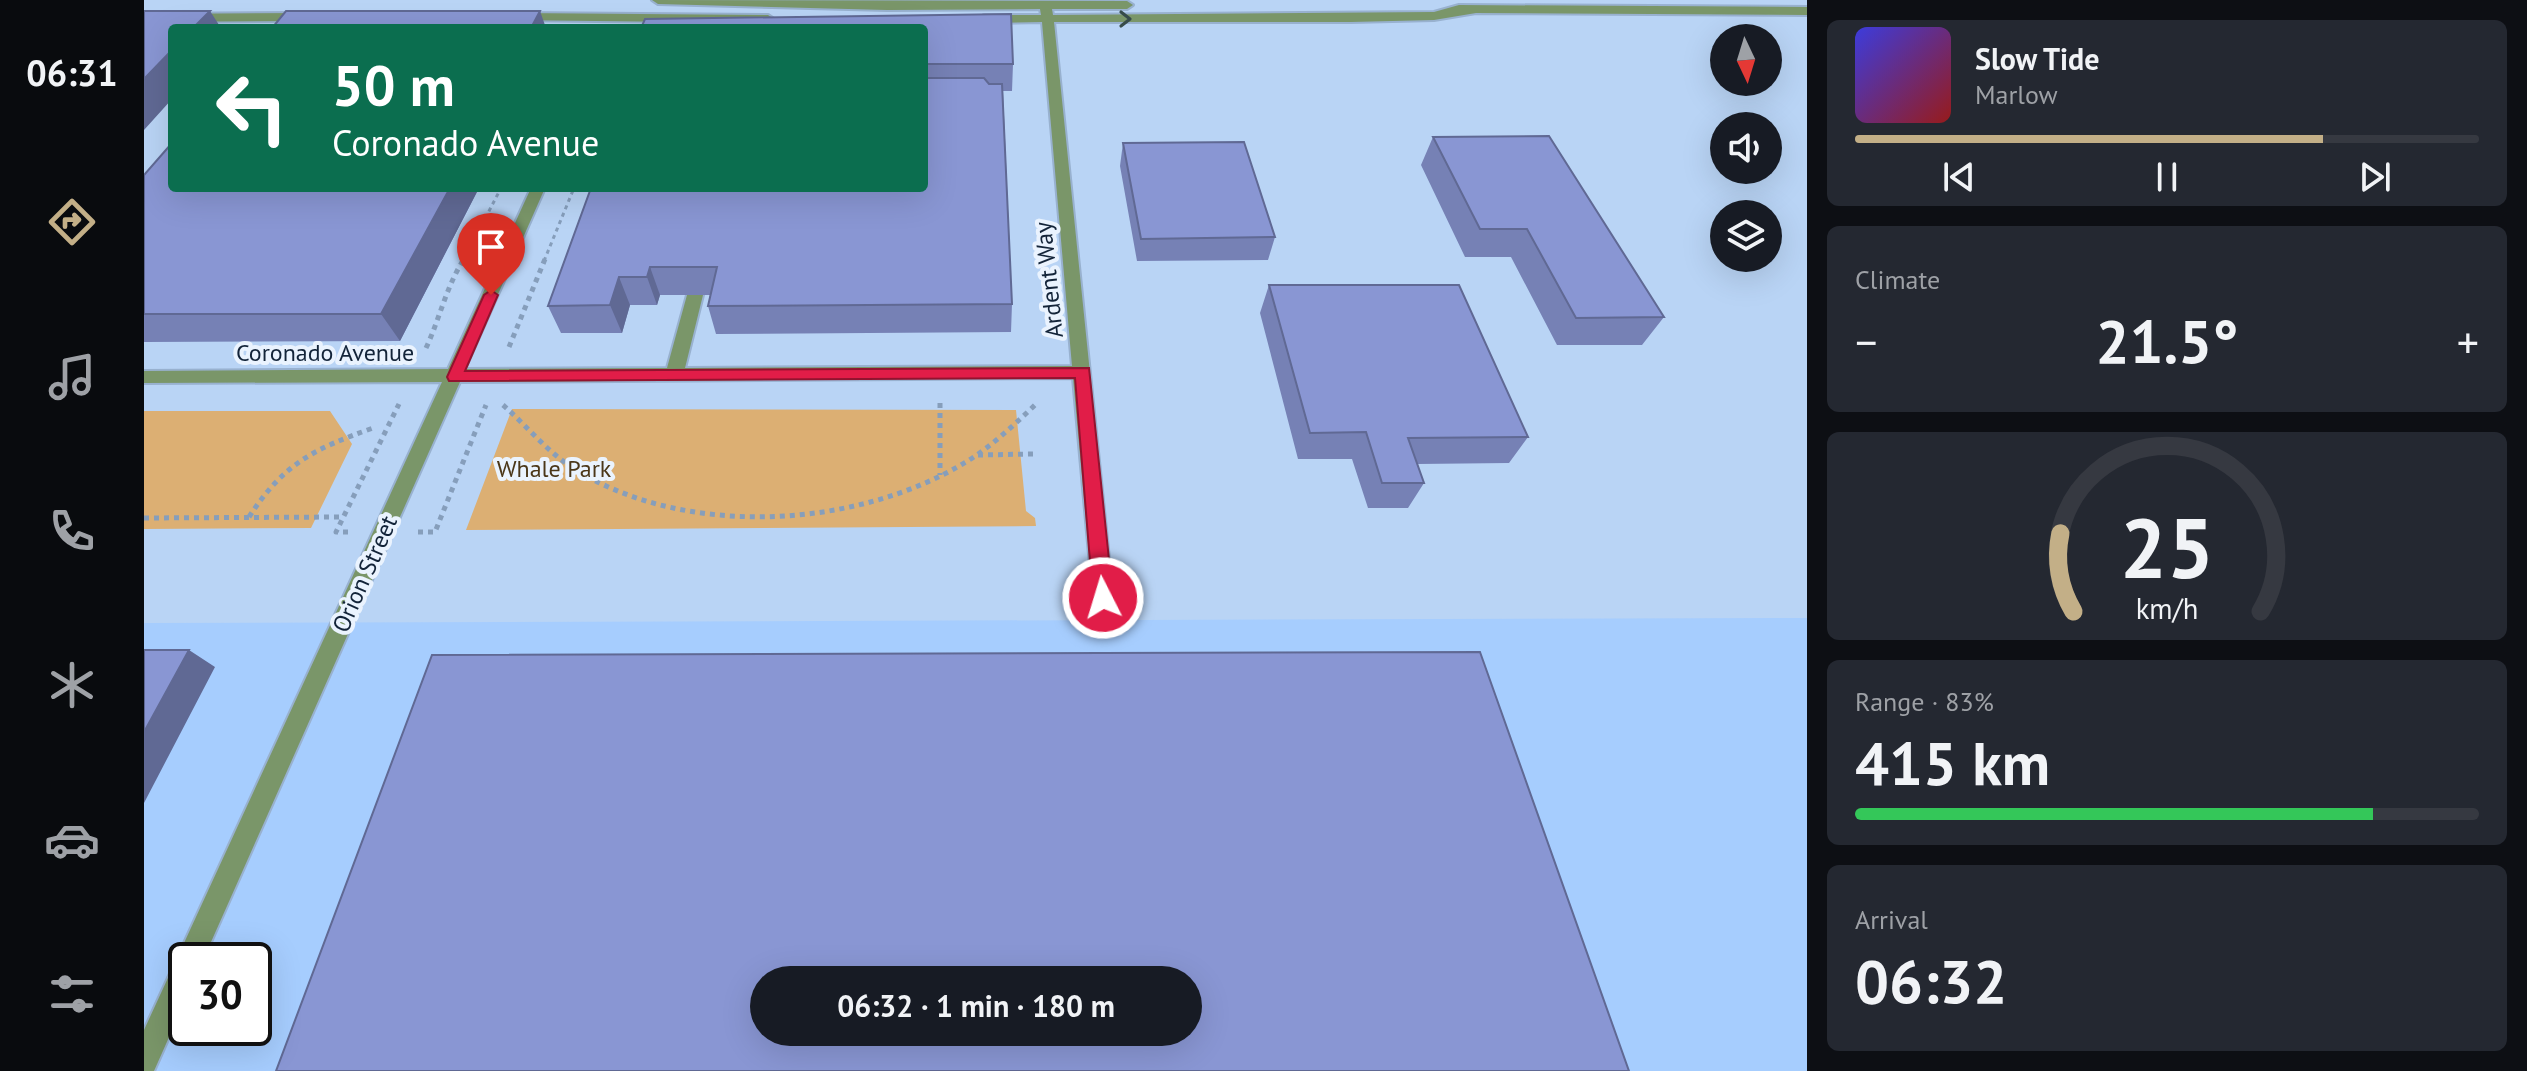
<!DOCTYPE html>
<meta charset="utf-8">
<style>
:root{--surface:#171b24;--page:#242831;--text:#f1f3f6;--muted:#9ea1a6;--line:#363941;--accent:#c3af87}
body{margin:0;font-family:"PT Sans",sans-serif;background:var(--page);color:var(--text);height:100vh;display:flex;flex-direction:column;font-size:30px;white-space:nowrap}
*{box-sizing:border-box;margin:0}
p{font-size:26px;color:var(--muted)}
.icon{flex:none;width:44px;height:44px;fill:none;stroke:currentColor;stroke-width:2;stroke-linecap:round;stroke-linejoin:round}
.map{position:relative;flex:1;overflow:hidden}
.sheet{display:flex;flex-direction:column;gap:20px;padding:20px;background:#0d0f14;width:720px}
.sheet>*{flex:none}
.hud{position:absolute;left:24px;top:24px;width:760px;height:168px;border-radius:8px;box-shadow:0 8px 32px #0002;background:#0b6e4f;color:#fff;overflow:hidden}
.needle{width:52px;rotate:176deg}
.tools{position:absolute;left:1566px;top:24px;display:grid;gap:16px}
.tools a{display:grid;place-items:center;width:72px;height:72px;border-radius:50%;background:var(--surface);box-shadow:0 8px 32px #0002;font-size:40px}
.speed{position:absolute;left:24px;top:942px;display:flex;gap:16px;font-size:40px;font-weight:700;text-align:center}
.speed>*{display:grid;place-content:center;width:104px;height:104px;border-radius:50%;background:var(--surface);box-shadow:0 8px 32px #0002;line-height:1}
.speed .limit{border:4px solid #111;border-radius:12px;background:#fff;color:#111}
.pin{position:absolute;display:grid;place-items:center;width:68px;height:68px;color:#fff;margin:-82px -34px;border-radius:50% 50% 50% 0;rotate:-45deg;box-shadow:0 0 8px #0007}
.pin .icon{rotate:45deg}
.me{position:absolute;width:88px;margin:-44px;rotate:355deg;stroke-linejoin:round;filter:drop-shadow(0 0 6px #0008)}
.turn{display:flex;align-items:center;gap:28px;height:168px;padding:0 32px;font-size:36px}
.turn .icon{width:104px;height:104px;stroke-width:2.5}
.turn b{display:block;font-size:56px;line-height:68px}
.big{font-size:60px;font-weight:700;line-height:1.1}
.sheet .card{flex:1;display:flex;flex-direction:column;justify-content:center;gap:12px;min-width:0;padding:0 28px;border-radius:12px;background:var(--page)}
.sheet .dial{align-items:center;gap:0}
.dial svg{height:208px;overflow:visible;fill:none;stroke:var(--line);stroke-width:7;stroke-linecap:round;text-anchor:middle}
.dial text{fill:var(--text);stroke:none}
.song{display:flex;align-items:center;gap:24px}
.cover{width:96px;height:96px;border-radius:12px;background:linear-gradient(135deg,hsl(240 70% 55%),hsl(0 70% 35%))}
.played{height:8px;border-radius:4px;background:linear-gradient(90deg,var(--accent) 75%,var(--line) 75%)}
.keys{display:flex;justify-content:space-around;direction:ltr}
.heat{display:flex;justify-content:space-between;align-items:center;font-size:44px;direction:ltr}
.charge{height:12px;border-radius:6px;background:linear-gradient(90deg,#34c759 83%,var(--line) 0)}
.trip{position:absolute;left:606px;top:966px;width:452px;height:80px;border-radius:40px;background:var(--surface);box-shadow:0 8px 32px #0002;font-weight:700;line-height:80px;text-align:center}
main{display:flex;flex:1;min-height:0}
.tabs{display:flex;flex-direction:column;width:144px;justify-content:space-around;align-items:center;background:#090b0e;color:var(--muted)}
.tabs .icon{width:56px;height:56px}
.tabs .active{color:var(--accent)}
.tabs b{font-size:36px;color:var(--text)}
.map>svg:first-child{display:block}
.built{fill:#a6cdfe;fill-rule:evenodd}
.green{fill:#dcaf73}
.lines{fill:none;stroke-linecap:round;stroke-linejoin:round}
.minor-casing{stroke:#98b1cf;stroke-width:4}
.path-far1{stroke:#869ebb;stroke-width:3;stroke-dasharray:4 4;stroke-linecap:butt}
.path{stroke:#869ebb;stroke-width:5;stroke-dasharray:5 5;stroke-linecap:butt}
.minor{fill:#7a9669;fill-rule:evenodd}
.wall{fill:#7681b5}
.shaded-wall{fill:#606994}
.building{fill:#8996d3;stroke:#606994;stroke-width:2;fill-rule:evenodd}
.oneway{stroke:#374c4a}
.route{fill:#e11d48;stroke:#92132f;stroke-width:2}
.labels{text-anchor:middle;stroke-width:8;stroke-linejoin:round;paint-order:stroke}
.street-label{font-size:24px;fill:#132439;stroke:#eaf3fe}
.park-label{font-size:24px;fill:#4b3719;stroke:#eaf3fe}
</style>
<main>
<nav class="tabs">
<b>06:31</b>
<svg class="icon active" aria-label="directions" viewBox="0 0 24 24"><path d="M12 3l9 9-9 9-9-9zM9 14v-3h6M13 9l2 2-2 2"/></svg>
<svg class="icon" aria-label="music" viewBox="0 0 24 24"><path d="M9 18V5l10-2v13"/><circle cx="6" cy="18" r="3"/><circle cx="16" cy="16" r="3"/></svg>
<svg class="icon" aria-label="phone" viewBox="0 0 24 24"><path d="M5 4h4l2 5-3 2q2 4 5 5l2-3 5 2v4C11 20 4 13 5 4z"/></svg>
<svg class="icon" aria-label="climate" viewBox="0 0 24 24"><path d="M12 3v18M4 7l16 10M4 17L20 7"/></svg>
<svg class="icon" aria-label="car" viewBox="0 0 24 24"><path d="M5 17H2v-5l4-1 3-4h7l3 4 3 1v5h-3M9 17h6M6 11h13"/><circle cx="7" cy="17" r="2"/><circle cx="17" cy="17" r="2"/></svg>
<svg class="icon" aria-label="filters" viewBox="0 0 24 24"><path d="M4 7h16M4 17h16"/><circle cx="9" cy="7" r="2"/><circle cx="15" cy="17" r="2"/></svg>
</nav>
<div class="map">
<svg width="1663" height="1071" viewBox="0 0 1663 1071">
<rect width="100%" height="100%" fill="#b9d4f5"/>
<!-- built -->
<path class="built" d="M1663 618V1071H0V623ZM42 960H110V1028H42ZM620 980H1044V1032H620Z"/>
<!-- green -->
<path class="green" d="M368 409 872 410 882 511 891 518 892 526 322 530Z
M0 411H186L208 444 167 528 0 529Z"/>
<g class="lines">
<!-- minor casing -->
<g class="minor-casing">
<path id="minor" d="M508 0 983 1 989 5 983 9H908L909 15 1290 12 1315 5 1663 7V15L1332 13 1290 20 1207 22H910L969 598 966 604 959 607 952 604 949 598 929 378 316 382 59 960H42V999L10 1071H0V1030L298 382 0 383V371L304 369 387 188H401L321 369 523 368 543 295 551 290 559 295 541 368 928 366 898 22 840 23 834 19 840 15H897L896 9 743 10 514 4Z
M372 13 624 15 630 19 624 23 368 20V14Z
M0 14 164 13 170 17 164 21 0 22Z"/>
</g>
<!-- path-far1 -->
<path class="path-far1" d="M319 261 357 188
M400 261 430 188"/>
<!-- path -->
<path class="path" d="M365 347 401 259
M282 348C296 318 302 287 320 259
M796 403V475
M359 405C383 426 404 453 432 470 543 538 711 529 822 462 848 446 870 425 892 404
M834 455 889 454
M105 517C140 463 170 449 229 428
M0 518 199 517
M204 532H192L255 404
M274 532H291L342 405"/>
<!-- minor -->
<use href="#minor" class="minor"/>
</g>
<!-- wall -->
<path class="wall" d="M780 28 869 64 868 91H859L868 304 867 332 572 334 564 306 566 295H516L513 305H486L478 333H417L404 306 447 188H780Z
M1289 137 1520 317 1498 345H1413L1367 257H1321L1277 165Z
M979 143 1131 237 1124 260 993 261 976 166Z
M0 175 335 188 256 341 0 342Z
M1125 285 1384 437 1365 463 1273 464 1280 483 1264 508H1224L1208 459H1154L1116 313Z"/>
<!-- shaded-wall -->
<path class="shaded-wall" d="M66 11 77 28H49Z
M396 11 402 28H387Z
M28 50V99L0 130V79Z
M306 188H335L256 341 237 314Z
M506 267 516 295 513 305 503 277Z
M475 277 486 305 478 333 466 305Z
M45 650 71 667 0 803V732Z"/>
<!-- building -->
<path class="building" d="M0 11H66L49 28H28V50L0 79Z
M142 11H396L387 28H128Z
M867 14 869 64H780V28H497L501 19Z
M780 78H840L845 84H858L868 304 564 306 573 267H506L503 277H475L466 305 404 306 447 188H780Z
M1405 136 1520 317 1432 318 1383 229H1336L1289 137Z
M1100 142 1131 237 997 239 979 143Z
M28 143V188H306L237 314H0V175Z
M1125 285H1315L1384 437 1264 438 1280 483H1238L1222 432 1166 433Z
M0 650H45L0 732Z
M1336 652 1485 1071H132L288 655ZM620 980H1044V1032H620Z"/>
<!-- one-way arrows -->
<defs><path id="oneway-chevron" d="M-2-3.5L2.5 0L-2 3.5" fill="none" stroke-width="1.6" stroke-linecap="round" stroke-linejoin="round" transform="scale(2)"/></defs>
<use class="oneway" href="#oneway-chevron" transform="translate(981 19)"/>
<!-- route -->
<path class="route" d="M347 290 354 295 321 371 945 368 969 598 966 604 959 607 949 598 931 378 305 381 303 377 340 295Z"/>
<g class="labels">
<!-- street labels -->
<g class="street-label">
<text transform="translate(905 280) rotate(-96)" y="8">Ardent Way</text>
<text x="181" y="361">Coronado Avenue</text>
<text transform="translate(221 574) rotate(-66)" y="8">Orion Street</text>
</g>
<!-- park labels -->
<g class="park-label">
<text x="410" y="477">Whale Park</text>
</g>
</g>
</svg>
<div class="tools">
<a><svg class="needle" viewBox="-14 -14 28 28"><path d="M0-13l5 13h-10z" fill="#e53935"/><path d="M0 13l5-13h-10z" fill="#9ea1a6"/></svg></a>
<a><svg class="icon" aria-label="sound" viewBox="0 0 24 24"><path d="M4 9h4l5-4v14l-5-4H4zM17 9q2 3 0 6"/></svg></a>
<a><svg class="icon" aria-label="layers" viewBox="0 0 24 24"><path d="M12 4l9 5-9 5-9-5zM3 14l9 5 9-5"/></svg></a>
</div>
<div class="speed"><div class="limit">30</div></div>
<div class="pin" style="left:347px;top:295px;background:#d93025"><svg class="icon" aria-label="arrive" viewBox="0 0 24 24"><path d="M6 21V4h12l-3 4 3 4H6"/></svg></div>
<svg class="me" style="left:959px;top:598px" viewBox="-20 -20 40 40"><circle r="17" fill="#e11d48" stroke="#fff" stroke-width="3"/><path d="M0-11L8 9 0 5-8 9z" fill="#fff"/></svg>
<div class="trip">06:32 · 1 min · 180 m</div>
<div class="hud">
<div class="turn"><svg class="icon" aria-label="left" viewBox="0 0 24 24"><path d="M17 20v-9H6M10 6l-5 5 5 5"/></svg><div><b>50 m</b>Coronado Avenue</div></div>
</div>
</div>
<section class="sheet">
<div class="card">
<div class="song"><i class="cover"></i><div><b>Slow Tide</b><p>Marlow</p></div></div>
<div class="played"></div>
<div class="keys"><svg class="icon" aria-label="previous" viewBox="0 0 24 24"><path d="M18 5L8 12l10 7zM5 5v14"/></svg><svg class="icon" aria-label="pause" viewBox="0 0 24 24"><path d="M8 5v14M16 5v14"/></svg><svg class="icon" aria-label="next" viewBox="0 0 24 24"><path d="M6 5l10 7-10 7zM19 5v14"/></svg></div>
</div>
<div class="card"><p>Climate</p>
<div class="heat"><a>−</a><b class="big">21.5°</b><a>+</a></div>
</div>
<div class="card dial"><svg viewBox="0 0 100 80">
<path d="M14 69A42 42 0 1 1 86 69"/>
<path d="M14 69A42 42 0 0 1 9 39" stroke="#c3af87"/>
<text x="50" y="56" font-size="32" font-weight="700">25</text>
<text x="50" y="72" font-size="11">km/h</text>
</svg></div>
<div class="card"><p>Range · 83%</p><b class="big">415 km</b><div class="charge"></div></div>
<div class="card"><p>Arrival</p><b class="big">06:32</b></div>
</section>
</main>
